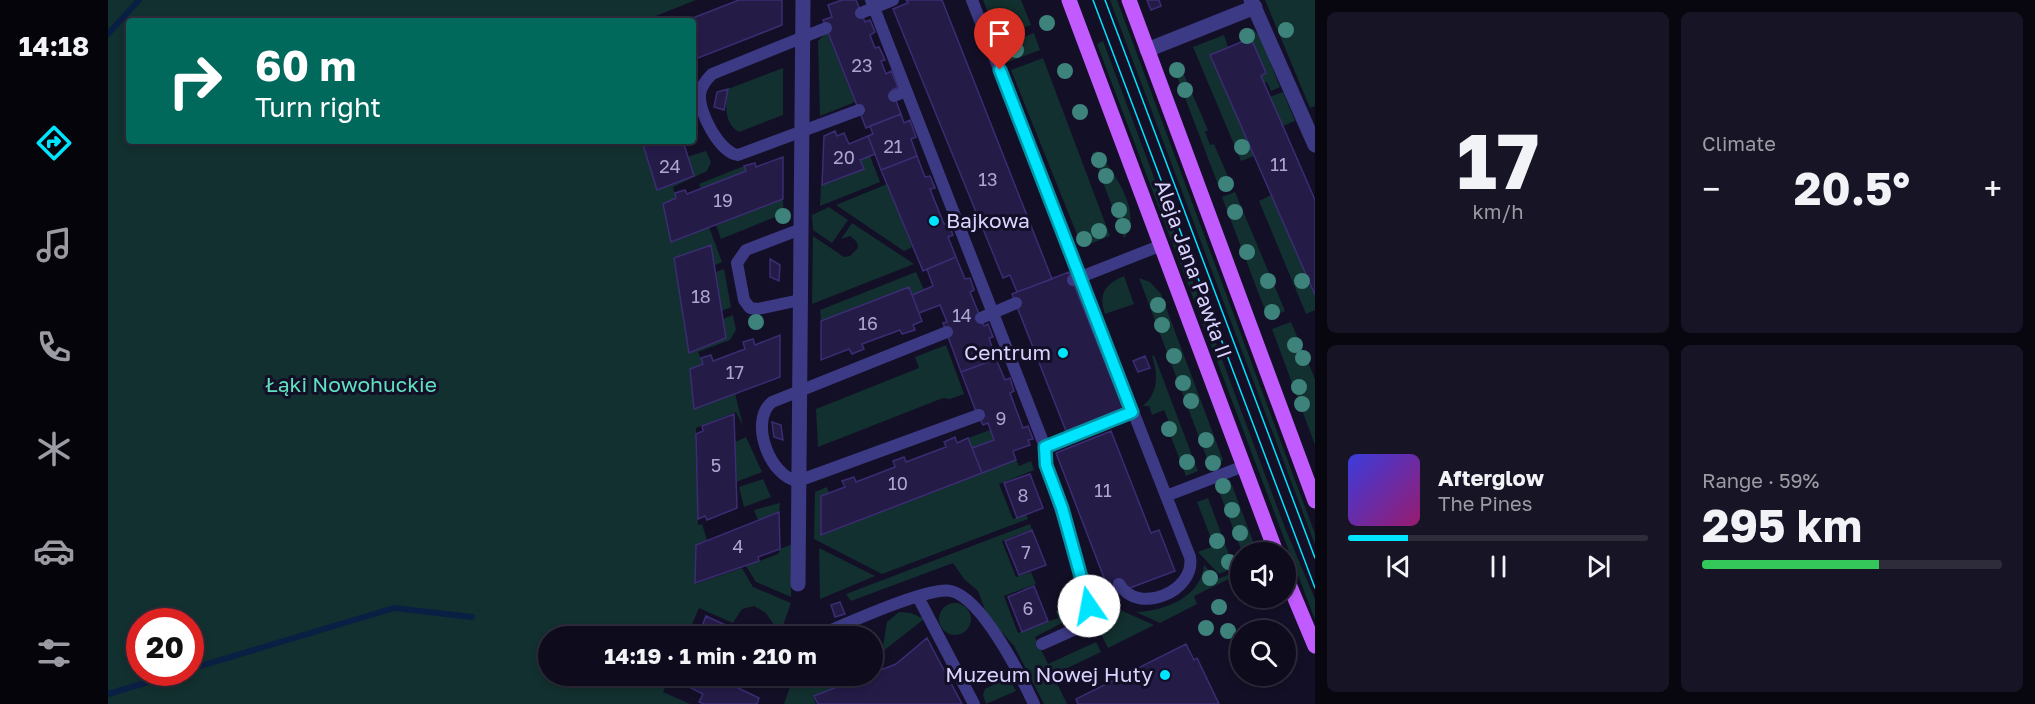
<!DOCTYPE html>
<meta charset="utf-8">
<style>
:root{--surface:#0e0b1c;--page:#171425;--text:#f1f3f6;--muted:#9b9ba3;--line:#2e2b3b;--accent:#00e5ff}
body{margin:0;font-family:"Golos Text",sans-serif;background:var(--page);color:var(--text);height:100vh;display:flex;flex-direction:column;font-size:22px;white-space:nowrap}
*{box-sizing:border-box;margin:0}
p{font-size:20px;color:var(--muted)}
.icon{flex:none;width:33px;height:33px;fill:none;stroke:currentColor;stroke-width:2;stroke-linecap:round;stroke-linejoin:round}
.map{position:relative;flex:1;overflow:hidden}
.sheet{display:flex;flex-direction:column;gap:12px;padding:12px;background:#08060f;width:720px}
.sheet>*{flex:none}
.guide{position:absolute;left:18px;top:18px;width:570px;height:126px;border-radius:6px;box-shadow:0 3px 9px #0003,0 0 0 2px var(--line);background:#00695c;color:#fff;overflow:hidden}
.fabs{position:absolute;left:1122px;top:542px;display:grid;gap:12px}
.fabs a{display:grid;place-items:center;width:66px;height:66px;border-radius:50%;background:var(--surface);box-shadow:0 3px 9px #0003,0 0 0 2px var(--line);font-size:30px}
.speed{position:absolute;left:18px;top:608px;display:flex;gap:12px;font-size:30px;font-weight:700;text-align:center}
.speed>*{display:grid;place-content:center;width:78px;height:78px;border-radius:50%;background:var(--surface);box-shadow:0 3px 9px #0003,0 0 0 2px var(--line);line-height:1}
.speed .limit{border:9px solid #d22;background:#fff;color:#111}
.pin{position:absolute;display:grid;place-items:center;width:51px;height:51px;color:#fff;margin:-62px -26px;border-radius:50% 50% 50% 0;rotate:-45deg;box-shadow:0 0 6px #0007}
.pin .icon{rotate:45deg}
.me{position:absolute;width:66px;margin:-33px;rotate:348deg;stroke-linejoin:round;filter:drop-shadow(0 0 4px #0008)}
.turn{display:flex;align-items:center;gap:21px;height:126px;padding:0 30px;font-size:27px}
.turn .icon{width:78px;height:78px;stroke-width:2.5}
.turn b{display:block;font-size:42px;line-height:51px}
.big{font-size:45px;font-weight:700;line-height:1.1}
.sheet .tile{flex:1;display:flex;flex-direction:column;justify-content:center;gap:9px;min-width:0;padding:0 21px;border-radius:9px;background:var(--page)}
.sheet .dial{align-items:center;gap:0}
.dial b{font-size:78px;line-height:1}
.song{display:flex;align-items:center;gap:18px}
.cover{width:72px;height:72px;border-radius:9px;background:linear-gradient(135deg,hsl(240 70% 55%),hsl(320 70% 35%))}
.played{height:6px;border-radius:3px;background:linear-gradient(90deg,var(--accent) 20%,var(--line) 20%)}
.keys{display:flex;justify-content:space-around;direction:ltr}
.heat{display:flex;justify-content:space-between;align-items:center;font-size:33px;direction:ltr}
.charge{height:9px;border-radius:4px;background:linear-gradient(90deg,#34c759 59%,var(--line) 0)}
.sheet .tiles{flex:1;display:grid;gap:12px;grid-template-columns:repeat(2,1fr)}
.trip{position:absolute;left:430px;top:626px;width:345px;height:60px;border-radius:30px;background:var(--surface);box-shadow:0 3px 9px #0003,0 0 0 2px var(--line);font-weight:700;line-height:60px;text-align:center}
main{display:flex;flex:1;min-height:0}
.tabs{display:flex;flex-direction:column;width:108px;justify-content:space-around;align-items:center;background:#06040b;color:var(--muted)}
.tabs .icon{width:42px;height:42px}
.tabs .current{color:var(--accent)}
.tabs b{font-size:27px;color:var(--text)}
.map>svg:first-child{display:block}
.green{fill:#12302f;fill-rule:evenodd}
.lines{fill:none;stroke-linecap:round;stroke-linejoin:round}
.stream{stroke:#0a1f44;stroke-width:6}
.building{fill:#241b47;stroke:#3b2d73;stroke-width:1.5}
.lane{stroke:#3d3a85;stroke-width:12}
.street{stroke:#3d3a85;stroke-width:15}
.primary{stroke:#c25bff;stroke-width:15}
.tram{stroke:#00e5ff;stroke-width:1.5}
.tree{fill:#3d827b}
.route-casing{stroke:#0095a6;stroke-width:15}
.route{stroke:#00e5ff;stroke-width:10}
.poi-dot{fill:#00e5ff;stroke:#130f26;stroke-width:2}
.labels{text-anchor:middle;stroke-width:6;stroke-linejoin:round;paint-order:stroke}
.number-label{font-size:18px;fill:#aca6d1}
.poi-label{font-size:21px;fill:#d9d4ff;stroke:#130f26;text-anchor:end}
.street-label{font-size:21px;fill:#d9d4ff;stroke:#130f26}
.park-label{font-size:21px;fill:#5fe0c0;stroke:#130f26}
</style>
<main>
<nav class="tabs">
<b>14:18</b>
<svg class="icon current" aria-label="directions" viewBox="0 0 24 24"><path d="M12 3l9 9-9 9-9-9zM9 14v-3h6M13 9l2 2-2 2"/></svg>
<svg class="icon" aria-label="music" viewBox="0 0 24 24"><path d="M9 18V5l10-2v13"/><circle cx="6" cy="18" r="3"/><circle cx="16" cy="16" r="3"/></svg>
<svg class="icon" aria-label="phone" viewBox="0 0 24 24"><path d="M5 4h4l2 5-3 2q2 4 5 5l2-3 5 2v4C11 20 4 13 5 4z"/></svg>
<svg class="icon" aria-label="climate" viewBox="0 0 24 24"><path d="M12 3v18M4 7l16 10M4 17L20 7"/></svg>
<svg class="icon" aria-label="car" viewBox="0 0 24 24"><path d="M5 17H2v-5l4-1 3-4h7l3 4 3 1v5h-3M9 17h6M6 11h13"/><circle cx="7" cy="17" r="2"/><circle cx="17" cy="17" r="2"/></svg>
<svg class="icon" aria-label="filters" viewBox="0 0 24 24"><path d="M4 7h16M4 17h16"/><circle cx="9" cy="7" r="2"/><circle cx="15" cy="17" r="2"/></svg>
</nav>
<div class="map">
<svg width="1207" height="704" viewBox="0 0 1207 704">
<rect width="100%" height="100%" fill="#130f26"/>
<!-- green -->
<path class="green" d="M0 0H588L535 21H21V141H534L549 190 586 177 579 157 598 151 603 162 599 171 565 187 568 198 555 204 601 227 614 262 607 265 603 245 566 259 581 353 618 338 615 319 625 315 628 330 622 340 590 352 595 364 582 369 586 408 627 393 635 426 628 412 588 428 590 525 594 524 599 540 588 545 587 584 634 568 645 587 683 603 672 634 658 613 646 606 634 609 625 623 591 608 579 636H441V675H562L555 692 582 704H0ZM32 621H82V672H32Z
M875 0H913L923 25 890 38Z
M1002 0H1009L1207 534V545Z
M1157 0H1207V106L1202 108Z
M1138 28 1145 29 1152 37 1172 87 1163 91 1159 82 1156 83 1153 76 1158 73 1143 38 1137 40 1133 30Z
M719 32 747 102 712 116 710 41Z
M926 33 932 50 900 62 893 46Z
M1116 35 1120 47 1102 55 1146 156 1133 161 1085 47Z
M995 41 1177 528 1207 599V620L989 44Z
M935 58 1002 236 974 247 903 70Z
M1071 63 1100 130 1097 132 1102 145 1106 144 1124 186 1112 190 1065 66Z
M675 68V115L631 132C616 124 617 104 620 89Z
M1175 92 1187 121 1175 126 1162 97Z
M989 151C1005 172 1036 212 1016 238L984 153Z
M762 156 772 182 712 206 713 185 755 169 752 160Z
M636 166 638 171 593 189 591 184Z
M779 184 804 247 796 251 728 205Z
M1127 192 1177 311 1160 318 1114 197Z
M1163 195 1207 295V310L1198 314 1151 201Z
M675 199 676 219 672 215 613 239 608 225Z
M721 207 740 220 724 243 705 230 704 215Z
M744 223 806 264 704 304 705 236 736 257 742 256 750 248 749 242 742 236 733 239Z
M616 269 623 307 614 311 608 272Z
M808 272 816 290 804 295 801 287 713 321 712 310Z
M1016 276 1026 304 997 314C990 294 997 284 1016 276Z
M1031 278 1042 282 1053 294 1115 460 1103 469Z
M1183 322 1207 379V445L1164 329Z
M838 345 856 394 842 399 835 398 710 447 708 409 811 368 807 357Z
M1046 355 1090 471 1078 476 1058 424 1061 422 1056 410 1044 415 1041 406H1035C1051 392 1050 374 1044 356Z
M882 430 886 440 864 448 860 438Z
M638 437 654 472 628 482 627 442Z
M908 460 911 466 923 461 926 470 891 484 905 519 918 514 920 519 774 574 706 539 707 492 719 487 721 493 713 496 714 535Z
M655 479 663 497 636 507 631 487Z
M1116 485H1124L1149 552H1134L1109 486Z
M1100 498 1126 568 1111 574 1090 552 1106 546 1089 502Z
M672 503 671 512 650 520 646 510Z
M922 524 924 529 894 541 908 577 923 572 928 584 896 596 910 633 950 618 948 611 952 609 954 623 927 637 940 664 988 642 993 652 945 675 959 704H936L906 646 879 615 870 591 856 579 845 563 743 601 738 594Z
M684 544 683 597 648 582 638 566 670 554 672 549Z
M711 548 767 576 712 599Z
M1096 565 1109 579 1128 572 1129 575 1086 596 1089 604 1052 623 1028 612C1057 611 1093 597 1096 565Z
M992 601 1046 625 1000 648 988 624 1000 618Z
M831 619a16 16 0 1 1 32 0a16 16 0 1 1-32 0Z
M791 612 803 613 816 619 774 652 779 622Z
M686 675H739L741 682 705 696 708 704H676Z
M897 679 903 682 908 691 878 704 875 695 877 689Z"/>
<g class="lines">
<!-- stream -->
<path class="stream" d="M0 34 31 0
M82 669 286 608 364 617
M0 694 74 672"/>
</g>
<!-- building -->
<path class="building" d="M631 0H674V25L585 60V21H577Z
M734 0H748L757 22 762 20 767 32 762 35 767 48 771 47 777 60 773 61 778 74 783 71 790 87 784 90 793 114 758 128 715 20 724 17 720 5Z
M798 0H834L944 279 909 292 902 275 895 278 785 9 800 3Z
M1039 0H1051L1053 6 1043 10Z
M1143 38 1158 73 1153 76 1207 200V295L1102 55Z
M620 89 616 110 606 107 609 92Z
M793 114 796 123 802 120 808 137 803 139 809 156 773 170 760 136 765 134 762 126Z
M727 131 729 136 736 133 741 144 760 136 767 154 752 160 756 169 714 185 716 136Z
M534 141H575L586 176 549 190Z
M809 156 817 177 822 176 827 188 822 189 836 224 840 223 845 235 840 237 848 257 815 271 773 170Z
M675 157V199L563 242 555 204 568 198 567 193 577 190 579 194 638 171 636 166 647 163 648 167Z
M603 245 618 338 581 353 566 258Z
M848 257 857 279 862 278 866 290 862 292 876 326 880 324 885 337 881 338 888 359 853 372 835 323 839 322 832 305 811 313 804 295 825 286 819 269Z
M662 259 672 265 671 281 662 277Z
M961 272 1015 408 958 431 904 294Z
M801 287 814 321 805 325 807 330 794 334 792 330 754 344 756 349 744 354 741 349 713 360V321Z
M672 335V377L586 409 582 369 595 364 593 358 603 355 605 361 637 349 635 342 645 339 647 345Z
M1037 356 1042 368 1030 372 1025 361Z
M888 359 897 380 902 378 906 391 902 393 915 428 920 426 925 439 920 440 922 445 905 451 908 460 874 473 864 448 886 440 880 423 875 425 867 409 853 372Z
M626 414 629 508 599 520 597 516 590 519 588 434 595 431 594 426Z
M664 422 673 425 675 440 666 437Z
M1003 431 1043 533 1051 530 1067 571 1019 589 1016 582 1000 588 948 453Z
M847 437 849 443 860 438 874 473 713 535V496L737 487 734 481 746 477 748 482 787 467 785 461 796 457 798 462 838 447 836 442Z
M922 474 935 508 909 518 896 483Z
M671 512 672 549 650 557 651 561 587 583 588 545Z
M924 530 938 565 911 575 897 541Z
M926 586 940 621 914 632 900 597Z
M732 602 737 614 727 617 723 605Z
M598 616 624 628 620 636H590Z
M819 638 854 704H710L706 696 788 664Z
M1078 644 1086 660 1089 658 1111 704H970L968 699Z
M583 675H603L651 698 649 704H596L591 702 595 694 579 686Z"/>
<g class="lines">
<!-- lane -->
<path class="lane" d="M763 0 937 447 938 465 979 591 983 622 934 644
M864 0 1082 557C1088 591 1030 616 1011 584
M753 13 785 0
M718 28 604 74C599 79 593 86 592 94 590 112 612 153 630 155L751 110
M786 96 798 91
M965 280 1054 245
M692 300 650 309 642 308 636 300 629 263 638 250 693 229
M873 318 908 303
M839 332 664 402C640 422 663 478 690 481L871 415
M937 447 1024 412
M1058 496 1136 466
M810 597 866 704
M709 636C734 626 820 586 843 591 874 598 913 676 926 704"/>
<!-- street -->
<path class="street" d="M1143 0 1207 145
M1039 50 1147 7
M690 584 695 0"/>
<!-- primary -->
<path class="primary" d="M961 0 1168 552
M1021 0 1207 501
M1178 577 1207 646"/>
<!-- tram -->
<path class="tram" d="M985 0 1207 588
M997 0 1207 558"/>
</g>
<!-- trees -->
<g class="tree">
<circle cx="939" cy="23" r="8"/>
<circle cx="1178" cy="30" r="8"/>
<circle cx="1139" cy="36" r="8"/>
<circle cx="908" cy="50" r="8"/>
<circle cx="1069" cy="70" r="8"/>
<circle cx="957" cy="71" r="8"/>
<circle cx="1077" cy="90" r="8"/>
<circle cx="972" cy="112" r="8"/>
<circle cx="1134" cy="147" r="8"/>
<circle cx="991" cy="160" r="8"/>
<circle cx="998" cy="176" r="8"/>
<circle cx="1118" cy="184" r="8"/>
<circle cx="1011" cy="210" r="8"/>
<circle cx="1127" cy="212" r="8"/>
<circle cx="675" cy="216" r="8"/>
<circle cx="1015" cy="226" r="8"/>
<circle cx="991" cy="231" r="8"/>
<circle cx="976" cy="239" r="8"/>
<circle cx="1139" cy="252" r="8"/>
<circle cx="1160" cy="281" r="8"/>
<circle cx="1194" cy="281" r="8"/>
<circle cx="1050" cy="305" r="8"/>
<circle cx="1164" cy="312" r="8"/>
<circle cx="648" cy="322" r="8"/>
<circle cx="1054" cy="325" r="8"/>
<circle cx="1187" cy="345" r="8"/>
<circle cx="1066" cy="356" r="8"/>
<circle cx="1195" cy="358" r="8"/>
<circle cx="1075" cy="383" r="8"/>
<circle cx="1191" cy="387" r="8"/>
<circle cx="1083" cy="401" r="8"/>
<circle cx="1194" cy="404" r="8"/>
<circle cx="1061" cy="429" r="8"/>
<circle cx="1098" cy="440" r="8"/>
<circle cx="1079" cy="462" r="8"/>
<circle cx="1105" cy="463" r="8"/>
<circle cx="1115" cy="486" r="8"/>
<circle cx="1124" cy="510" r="8"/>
<circle cx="1132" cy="533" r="8"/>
<circle cx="1109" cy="541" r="8"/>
<circle cx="1121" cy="562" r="8"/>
<circle cx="1102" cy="578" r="8"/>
<circle cx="1111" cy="607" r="8"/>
<circle cx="1098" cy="628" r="8"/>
<circle cx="1120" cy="631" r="8"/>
</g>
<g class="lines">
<!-- route casing -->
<g class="route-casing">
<path id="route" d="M892 70 1024 412 937 447 938 465 954 508 981 606"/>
</g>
<!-- route -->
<use href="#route" class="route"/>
</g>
<!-- markers -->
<g class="poi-dot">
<circle cx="826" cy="221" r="6"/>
<circle cx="955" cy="353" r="6"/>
<circle cx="1057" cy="675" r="6"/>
</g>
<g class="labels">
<!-- number labels -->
<g class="number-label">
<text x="754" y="72">23</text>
<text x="785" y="153">21</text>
<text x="736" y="164">20</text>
<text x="1171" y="171">11</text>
<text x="562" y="173">24</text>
<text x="880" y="186">13</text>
<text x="615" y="207">19</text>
<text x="593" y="303">18</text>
<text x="854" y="322">14</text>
<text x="760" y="330">16</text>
<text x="627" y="379">17</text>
<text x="893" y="425">9</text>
<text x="608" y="472">5</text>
<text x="790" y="490">10</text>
<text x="995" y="497">11</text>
<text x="915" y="502">8</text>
<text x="630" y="553">4</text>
<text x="918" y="559">7</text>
<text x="920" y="615">6</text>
</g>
<!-- poi labels -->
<g class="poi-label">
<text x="838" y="228" text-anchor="start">Bajkowa</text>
<text x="943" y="360">Centrum</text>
<text x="1045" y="682">Muzeum Nowej Huty</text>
</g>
<!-- street labels -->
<g class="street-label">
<text transform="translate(1085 269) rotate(70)" y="7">Aleja Jana Pawła II</text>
</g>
<!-- park labels -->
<g class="park-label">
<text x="243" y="392">Łąki Nowohuckie</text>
</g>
</g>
</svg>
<div class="fabs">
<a><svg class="icon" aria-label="sound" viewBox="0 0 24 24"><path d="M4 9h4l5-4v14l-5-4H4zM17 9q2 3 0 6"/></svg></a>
<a><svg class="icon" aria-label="search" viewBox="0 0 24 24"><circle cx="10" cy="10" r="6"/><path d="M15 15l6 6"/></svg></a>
</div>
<div class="speed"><div class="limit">20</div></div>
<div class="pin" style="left:892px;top:70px;background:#d93025"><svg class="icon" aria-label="arrive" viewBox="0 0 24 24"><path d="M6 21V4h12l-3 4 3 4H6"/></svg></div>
<svg class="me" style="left:981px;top:606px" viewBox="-20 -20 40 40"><circle r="19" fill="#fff"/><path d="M0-13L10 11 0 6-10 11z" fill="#00e5ff"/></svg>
<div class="trip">14:19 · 1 min · 210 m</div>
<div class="guide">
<div class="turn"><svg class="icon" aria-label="right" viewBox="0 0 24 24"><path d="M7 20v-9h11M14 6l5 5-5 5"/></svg><div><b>60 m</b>Turn right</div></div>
</div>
</div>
<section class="sheet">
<div class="tiles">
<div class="tile dial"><b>17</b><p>km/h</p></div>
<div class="tile"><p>Climate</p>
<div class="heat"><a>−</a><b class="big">20.5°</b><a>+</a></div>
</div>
<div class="tile">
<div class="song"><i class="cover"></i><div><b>Afterglow</b><p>The Pines</p></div></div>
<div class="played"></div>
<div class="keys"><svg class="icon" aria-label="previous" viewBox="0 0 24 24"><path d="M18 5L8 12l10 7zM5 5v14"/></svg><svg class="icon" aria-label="pause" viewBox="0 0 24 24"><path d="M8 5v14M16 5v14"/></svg><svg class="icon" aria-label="next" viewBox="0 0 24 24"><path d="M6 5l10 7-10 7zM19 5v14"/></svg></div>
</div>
<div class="tile"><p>Range · 59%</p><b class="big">295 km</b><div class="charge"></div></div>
</div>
</section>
</main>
